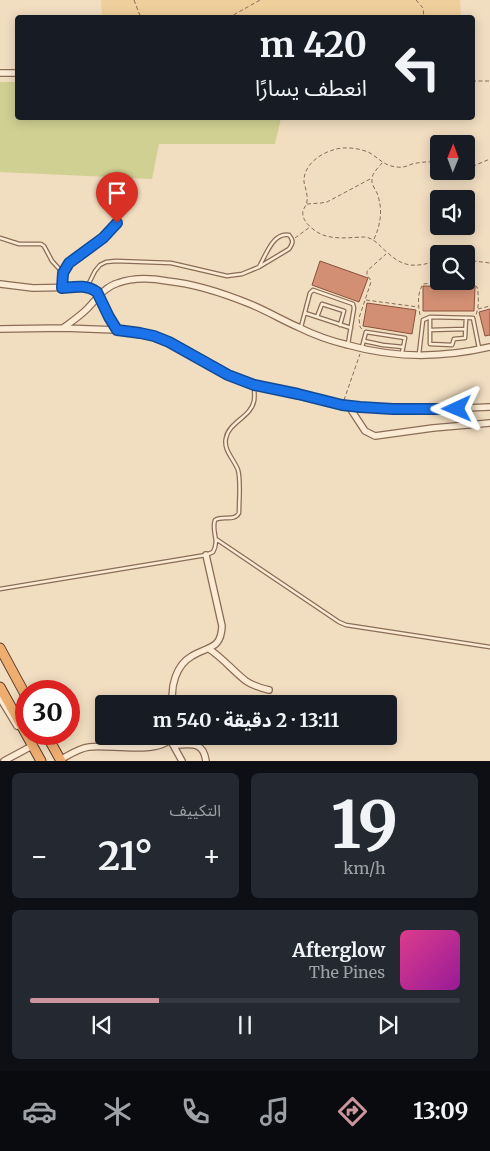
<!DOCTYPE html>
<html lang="ar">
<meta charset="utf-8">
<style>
:root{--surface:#171b24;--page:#242831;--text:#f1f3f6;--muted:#9ea1a6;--line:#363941;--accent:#cc959e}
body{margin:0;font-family:Merriweather,"Noto Sans Arabic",serif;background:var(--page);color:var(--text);direction:rtl;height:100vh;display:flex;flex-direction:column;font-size:19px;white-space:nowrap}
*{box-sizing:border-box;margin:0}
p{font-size:16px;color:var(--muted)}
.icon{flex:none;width:28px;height:28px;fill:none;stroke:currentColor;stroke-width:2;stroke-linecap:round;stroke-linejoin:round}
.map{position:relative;height:761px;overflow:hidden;direction:ltr}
.side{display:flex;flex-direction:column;gap:12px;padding:12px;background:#0d0f14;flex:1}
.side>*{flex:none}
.hud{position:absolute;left:15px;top:15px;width:460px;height:105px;border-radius:5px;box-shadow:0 2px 12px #0003;direction:rtl;background:#171b24;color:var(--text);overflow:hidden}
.needle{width:32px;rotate:1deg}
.fabs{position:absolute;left:430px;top:135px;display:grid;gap:10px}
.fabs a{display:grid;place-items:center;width:45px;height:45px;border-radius:5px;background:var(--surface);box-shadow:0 2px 12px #0003;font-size:25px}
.speed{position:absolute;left:15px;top:680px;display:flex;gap:10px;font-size:25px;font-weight:700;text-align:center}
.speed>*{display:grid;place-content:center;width:65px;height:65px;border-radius:50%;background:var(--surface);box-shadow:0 2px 12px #0003;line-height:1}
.speed .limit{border:8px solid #d22;background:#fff;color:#111}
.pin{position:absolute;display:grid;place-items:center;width:42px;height:42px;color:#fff;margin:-51px -21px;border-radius:50% 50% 50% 0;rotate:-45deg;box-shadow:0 0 5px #0007}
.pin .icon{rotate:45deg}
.me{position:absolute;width:55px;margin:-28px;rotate:269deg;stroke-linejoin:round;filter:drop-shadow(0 0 4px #0008)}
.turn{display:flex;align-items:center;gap:18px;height:105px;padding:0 25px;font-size:22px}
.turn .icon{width:65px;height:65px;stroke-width:2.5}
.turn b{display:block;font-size:35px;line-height:42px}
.big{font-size:38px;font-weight:700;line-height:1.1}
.side .widget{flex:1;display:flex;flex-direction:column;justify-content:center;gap:8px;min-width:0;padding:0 18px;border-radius:8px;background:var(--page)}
.side .dial{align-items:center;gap:0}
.dial b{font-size:65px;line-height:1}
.song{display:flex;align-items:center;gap:15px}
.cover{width:60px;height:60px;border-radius:8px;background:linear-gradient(135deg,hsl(330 70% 55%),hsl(300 70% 35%))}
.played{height:5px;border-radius:2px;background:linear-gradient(90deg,var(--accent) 30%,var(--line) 30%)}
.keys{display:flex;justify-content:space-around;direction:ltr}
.heat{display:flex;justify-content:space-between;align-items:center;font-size:28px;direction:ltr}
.side .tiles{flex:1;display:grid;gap:12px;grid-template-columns:1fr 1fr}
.widget:last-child{grid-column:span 2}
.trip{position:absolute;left:95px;top:695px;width:302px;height:50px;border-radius:5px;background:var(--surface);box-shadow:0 2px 12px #0003;font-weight:700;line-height:50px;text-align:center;direction:rtl}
.tab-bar{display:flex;height:80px;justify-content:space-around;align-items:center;background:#090b0e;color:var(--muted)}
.tab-bar .icon{width:35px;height:35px}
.tab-bar .current{color:var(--accent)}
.tab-bar b{font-size:22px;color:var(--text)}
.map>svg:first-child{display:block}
.green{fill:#d0d093}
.sand{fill:#efcf9b}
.building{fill:#d28f73;stroke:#8c513b}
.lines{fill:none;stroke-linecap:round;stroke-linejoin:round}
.service-casing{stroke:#8b6c57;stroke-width:5}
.minor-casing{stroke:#8b6c57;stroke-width:8}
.trunk-casing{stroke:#593b2b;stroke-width:11}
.path{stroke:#8b6c57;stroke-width:1;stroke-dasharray:4 2.5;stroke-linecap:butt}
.service{stroke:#fbebd4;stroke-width:2.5}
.minor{stroke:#fbebd4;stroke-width:5.5}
.trunk{stroke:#efae70;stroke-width:9}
.route-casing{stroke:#114b97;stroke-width:12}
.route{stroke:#1a73e8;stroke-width:9}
</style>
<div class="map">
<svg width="490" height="761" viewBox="0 0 490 761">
<rect width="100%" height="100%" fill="#f1ddc0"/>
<!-- green -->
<path class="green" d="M0 82H17L18 118H281L275 144H159L152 179 0 172Z"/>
<!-- sand -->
<path class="sand" d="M101 0H460L461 17 102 18Z"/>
<!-- building -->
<path class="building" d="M320 261 368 278 359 302 312 285Z
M423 286 475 287 474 311H423Z
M367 303 416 310 412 334 363 326Z
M490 309V335L485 336 479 312Z"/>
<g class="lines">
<!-- service casing -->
<g class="service-casing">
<path id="service" d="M0 238 19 244H41L44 246 52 261 63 273
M62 286C62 282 62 278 63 274 66 265 74 259 81 254 100 242 122 228 121 204
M87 287 95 271 100 265 106 262 116 261 171 263 227 276 242 274 259 267 289 249C293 243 294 241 289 235 273 232 266 255 259 267
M305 313 351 328
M317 317 322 304 344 311 340 325
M430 317V344L452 345 454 339 465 338 466 318
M301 327 310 293 313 290 353 304 354 308 348 344
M430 330 465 329
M364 341 383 345 403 347
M362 347 366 332 405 338 402 353
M419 354 423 320 430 317 473 318 479 348
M216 539 339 622 346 625 490 647
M0 589 206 555 213 552C220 540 211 531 215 520 223 515 234 522 239 513 239 502 241 480 238 470 234 459 223 450 226 438 229 422 251 417 254 401 255 396 254 390 254 385"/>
</g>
<!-- minor casing -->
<g class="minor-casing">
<path id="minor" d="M0 73H18
M0 284 33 288 87 287 97 292 109 317 117 330
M63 328C71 322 80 316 87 309 97 299 104 287 118 283 134 277 151 278 167 281 196 284 223 293 250 304 267 311 282 320 298 327 314 335 331 341 348 345 394 358 443 358 490 347
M0 329 63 328 117 330 140 333 169 343 214 368 241 381 254 385 298 394 342 405 359 407 393 409H441L490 407
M348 405 365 431 375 436 433 428 490 423
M209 649C223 658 233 671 246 681 253 686 261 688 269 690
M0 698 17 726
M173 704C170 687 176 665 192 656 208 646 221 650 222 626L206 555
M172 743 182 761
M174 745C190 745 203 740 206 761
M60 760C69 755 79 748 89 747 109 744 161 756 173 736
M4 761 30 747"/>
</g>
<!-- trunk casing -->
<g class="trunk-casing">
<path id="trunk" d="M0 648 26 696
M0 687 41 761
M46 734 61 761"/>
</g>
<!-- path -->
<path class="path" d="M134 0 141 18
M416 0 423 8 424 18
M228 18 260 0
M472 81H490
M439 163C430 161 421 162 412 164 407 166 403 168 397 167 384 166 380 159 370 153 360 148 344 146 333 150 319 154 303 166 304 182 305 188 308 194 307 201 307 205 304 207 303 211 301 220 311 228 317 232 331 241 351 237 366 237 377 240 380 247 388 253 405 269 418 267 439 260
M466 167H471L490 159
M307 204 321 203 327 202 370 179
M295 238 310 227
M374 239C381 224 383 209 377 193 375 189 371 184 372 179 372 173 379 167 382 163
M466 260 490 263
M366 300 418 307
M478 309 490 306
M420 315C418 305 417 293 423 284L433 283 472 284 477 287C479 296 479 307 476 315
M362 329 360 327 359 318 371 282 370 279 367 275V271L386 254
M344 400 360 354"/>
<!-- service -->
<use href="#service" class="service"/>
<!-- minor -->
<use href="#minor" class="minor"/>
<!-- trunk -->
<use href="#trunk" class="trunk"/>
</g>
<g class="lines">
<!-- route casing -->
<g class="route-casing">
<path id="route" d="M117 223 103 238 69 263 63 273 62 288C74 287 86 284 97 292L109 317 117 330 140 333 154 336 169 342 228 375 254 385 298 394 342 405 360 407 393 409H457"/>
</g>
<!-- route -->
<use href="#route" class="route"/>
</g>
</svg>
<div class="fabs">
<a><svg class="needle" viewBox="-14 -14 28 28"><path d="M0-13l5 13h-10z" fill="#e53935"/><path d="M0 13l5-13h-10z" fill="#9ea1a6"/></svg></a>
<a><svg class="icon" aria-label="sound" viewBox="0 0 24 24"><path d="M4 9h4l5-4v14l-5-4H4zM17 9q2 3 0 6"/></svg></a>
<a><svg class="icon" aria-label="search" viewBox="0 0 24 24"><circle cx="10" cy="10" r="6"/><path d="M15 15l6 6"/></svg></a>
</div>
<div class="speed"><div class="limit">30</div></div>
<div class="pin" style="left:117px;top:223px;background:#d93025"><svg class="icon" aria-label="arrive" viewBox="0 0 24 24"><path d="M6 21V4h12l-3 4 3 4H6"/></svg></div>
<svg class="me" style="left:457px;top:409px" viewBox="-20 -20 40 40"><path d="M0-17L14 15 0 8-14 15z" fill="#1a73e8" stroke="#fff" stroke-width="4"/></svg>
<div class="trip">13:11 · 2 دقيقة · 540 m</div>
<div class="hud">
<div class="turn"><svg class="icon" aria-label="left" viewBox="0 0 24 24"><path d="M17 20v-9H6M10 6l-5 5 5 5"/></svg><div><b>420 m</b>انعطف يسارًا</div></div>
</div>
</div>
<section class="side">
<div class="tiles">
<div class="widget dial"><b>19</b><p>km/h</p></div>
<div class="widget"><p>التكييف</p>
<div class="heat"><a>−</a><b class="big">21°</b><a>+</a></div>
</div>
<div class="widget">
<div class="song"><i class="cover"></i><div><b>Afterglow</b><p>The Pines</p></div></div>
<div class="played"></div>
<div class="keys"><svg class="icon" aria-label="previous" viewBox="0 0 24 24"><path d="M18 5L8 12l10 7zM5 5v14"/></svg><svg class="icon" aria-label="pause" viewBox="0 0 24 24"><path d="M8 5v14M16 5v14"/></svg><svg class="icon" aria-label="next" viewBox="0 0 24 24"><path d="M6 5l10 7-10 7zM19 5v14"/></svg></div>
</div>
</div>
</section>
<nav class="tab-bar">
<b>13:09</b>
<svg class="icon current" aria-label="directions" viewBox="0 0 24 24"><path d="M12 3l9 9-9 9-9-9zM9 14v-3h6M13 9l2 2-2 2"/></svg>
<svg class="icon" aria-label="music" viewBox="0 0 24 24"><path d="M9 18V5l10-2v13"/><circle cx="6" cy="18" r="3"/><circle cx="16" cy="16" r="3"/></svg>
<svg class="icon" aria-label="phone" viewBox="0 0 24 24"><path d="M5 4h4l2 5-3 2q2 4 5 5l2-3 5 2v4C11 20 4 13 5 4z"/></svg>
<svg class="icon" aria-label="climate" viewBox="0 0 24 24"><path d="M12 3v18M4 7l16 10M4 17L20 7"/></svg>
<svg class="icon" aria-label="car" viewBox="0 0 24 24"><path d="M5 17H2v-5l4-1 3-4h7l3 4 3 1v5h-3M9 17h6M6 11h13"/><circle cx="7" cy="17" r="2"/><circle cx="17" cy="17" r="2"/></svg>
</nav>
